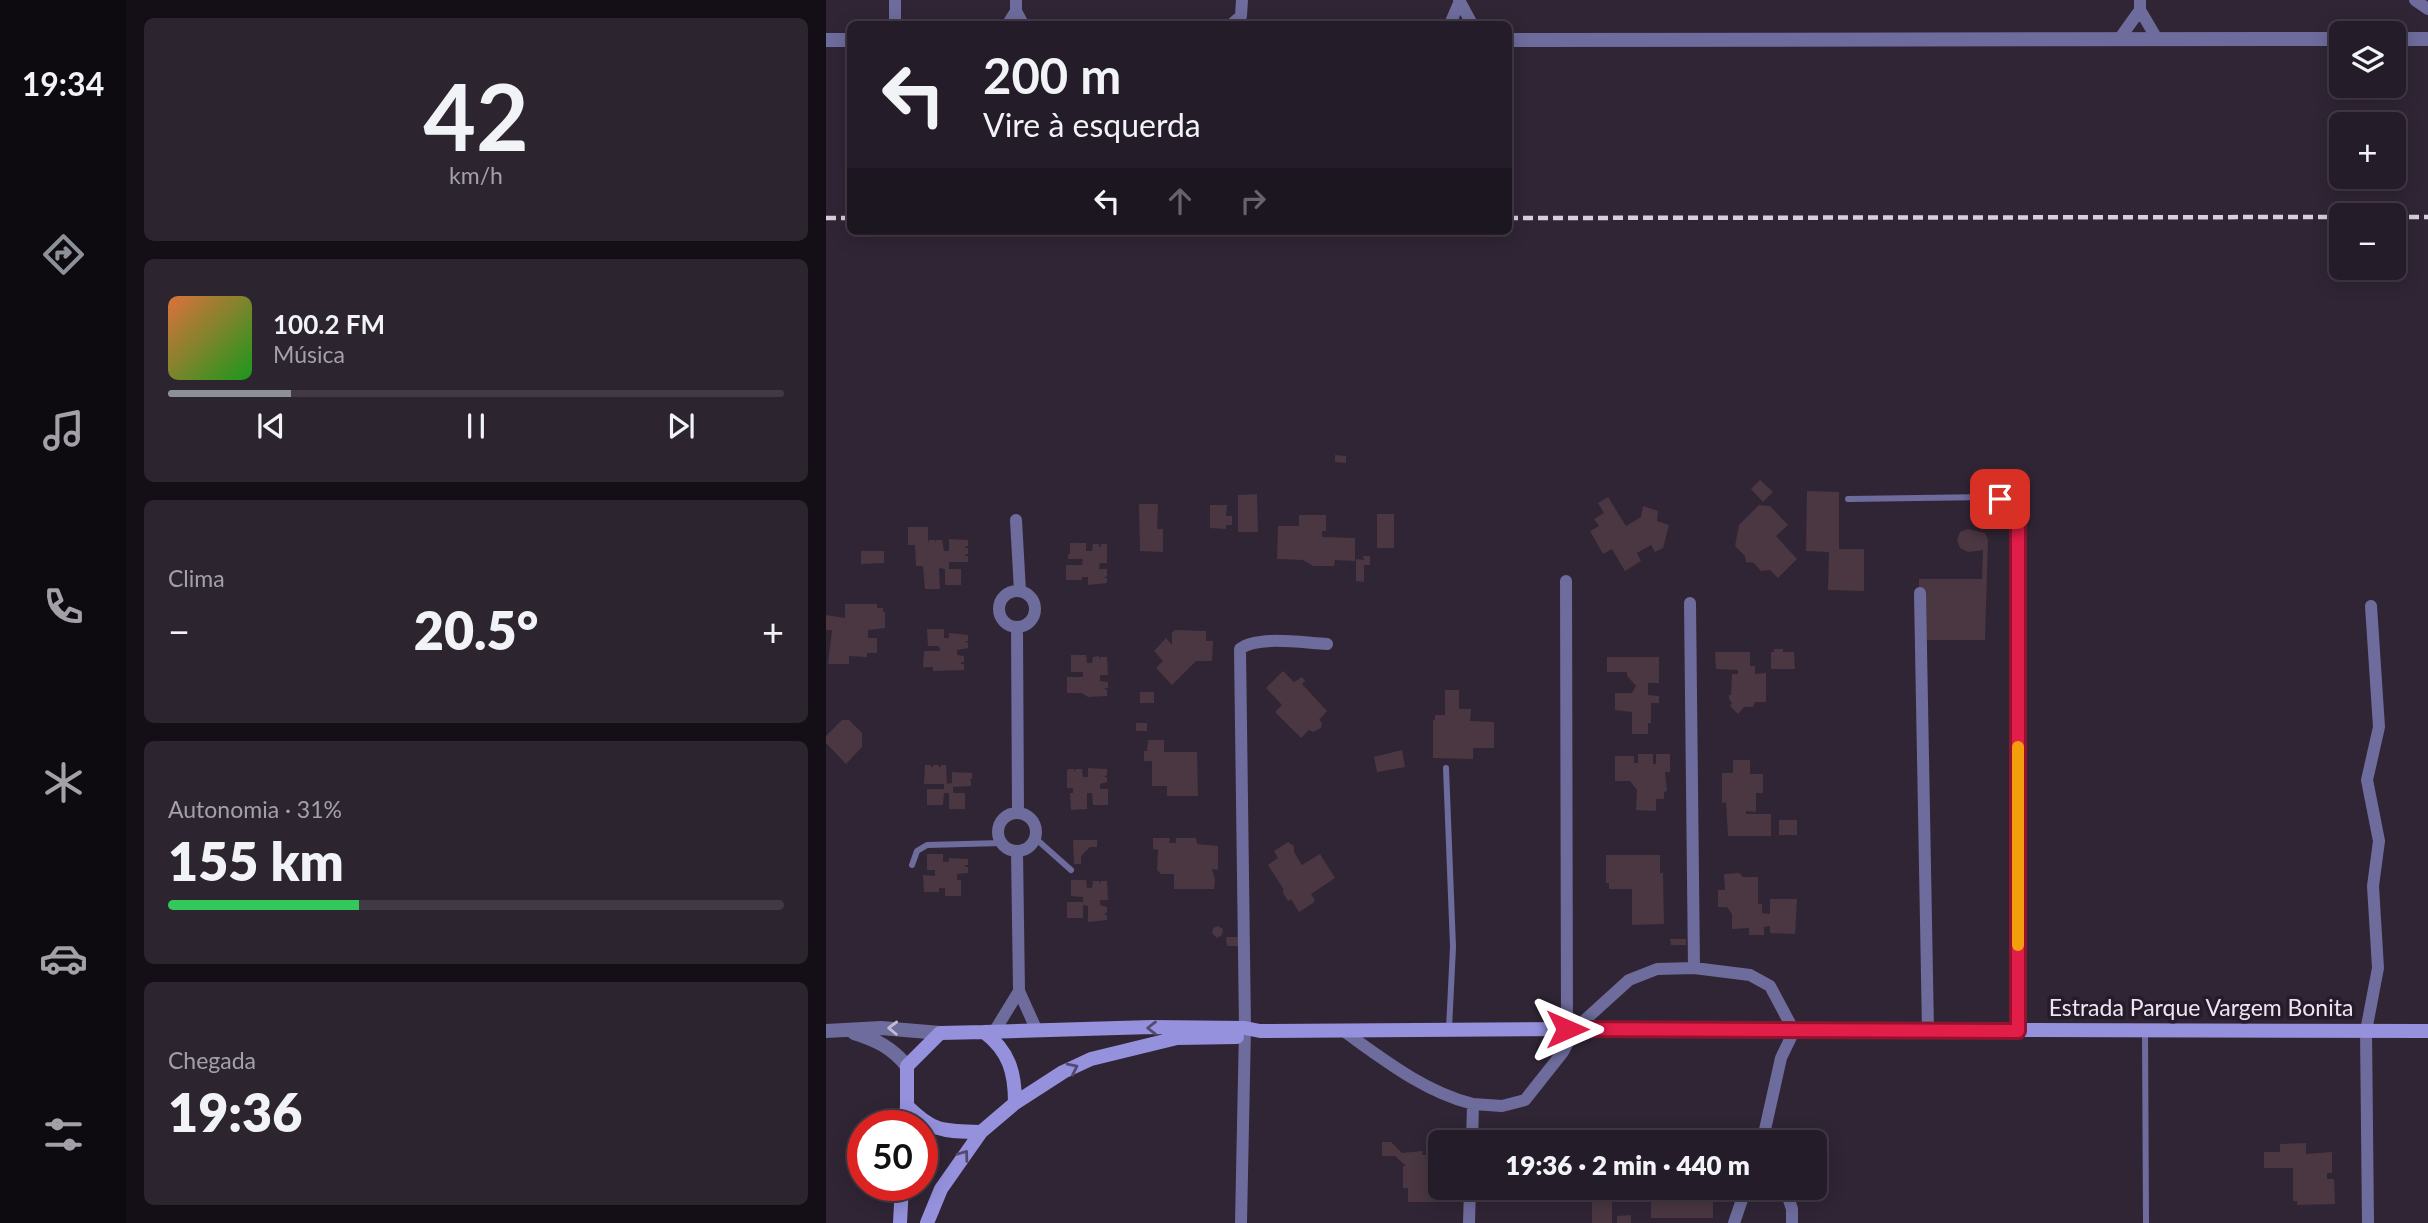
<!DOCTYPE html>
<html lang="pt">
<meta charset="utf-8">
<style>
:root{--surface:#241c28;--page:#2c2530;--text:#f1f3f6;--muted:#a3a1a8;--line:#413a45;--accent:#8c9099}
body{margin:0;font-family:Lato,sans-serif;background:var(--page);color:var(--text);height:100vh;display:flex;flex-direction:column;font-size:26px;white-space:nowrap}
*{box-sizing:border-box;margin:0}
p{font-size:23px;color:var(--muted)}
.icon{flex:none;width:38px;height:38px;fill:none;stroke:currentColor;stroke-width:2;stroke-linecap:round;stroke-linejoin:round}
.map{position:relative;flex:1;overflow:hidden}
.panel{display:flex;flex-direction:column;gap:18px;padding:18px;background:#140f16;width:700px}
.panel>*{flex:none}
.hud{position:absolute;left:21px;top:21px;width:665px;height:214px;border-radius:10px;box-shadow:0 4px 18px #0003,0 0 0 2px var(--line);background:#241c28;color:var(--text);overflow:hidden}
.controls{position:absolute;left:1503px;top:21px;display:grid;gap:14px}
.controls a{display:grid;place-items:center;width:77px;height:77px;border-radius:10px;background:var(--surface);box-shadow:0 4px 18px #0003,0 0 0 2px var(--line);font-size:35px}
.speed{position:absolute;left:21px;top:1110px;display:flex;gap:14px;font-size:35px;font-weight:700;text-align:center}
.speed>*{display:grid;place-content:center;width:91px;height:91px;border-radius:50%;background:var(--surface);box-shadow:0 4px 18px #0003,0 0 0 2px var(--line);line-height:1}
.speed .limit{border:10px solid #d22;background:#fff;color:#111}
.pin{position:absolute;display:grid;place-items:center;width:60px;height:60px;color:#fff;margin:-30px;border-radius:14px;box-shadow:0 4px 10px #0006}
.me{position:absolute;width:77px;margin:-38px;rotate:90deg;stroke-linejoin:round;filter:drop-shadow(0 0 5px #0008)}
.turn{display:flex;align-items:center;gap:24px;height:147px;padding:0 21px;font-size:32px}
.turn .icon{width:91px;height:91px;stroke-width:2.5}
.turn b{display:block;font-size:49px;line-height:60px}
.lanes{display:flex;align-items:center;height:66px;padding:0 21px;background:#0003;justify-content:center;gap:35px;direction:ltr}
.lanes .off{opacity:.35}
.big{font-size:52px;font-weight:800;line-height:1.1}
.panel .widget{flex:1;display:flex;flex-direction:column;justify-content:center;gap:10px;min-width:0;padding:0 24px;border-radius:10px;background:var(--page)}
.panel .dial{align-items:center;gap:0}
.dial b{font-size:91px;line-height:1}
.song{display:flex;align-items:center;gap:21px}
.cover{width:84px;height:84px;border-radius:10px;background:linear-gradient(135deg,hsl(20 70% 55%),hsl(120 70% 35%))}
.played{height:7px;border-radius:4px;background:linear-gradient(90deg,var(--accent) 20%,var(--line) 20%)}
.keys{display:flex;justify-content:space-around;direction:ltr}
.heat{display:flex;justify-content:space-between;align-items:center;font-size:38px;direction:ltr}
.charge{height:10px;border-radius:5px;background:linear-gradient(90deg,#34c759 31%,var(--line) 0)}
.trip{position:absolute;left:602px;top:1130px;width:399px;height:70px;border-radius:10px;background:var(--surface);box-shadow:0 4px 18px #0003,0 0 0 2px var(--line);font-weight:800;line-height:70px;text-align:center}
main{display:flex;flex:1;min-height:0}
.tab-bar{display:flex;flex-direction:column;width:126px;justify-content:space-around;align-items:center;background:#0e0b10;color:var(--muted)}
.tab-bar .icon{width:49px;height:49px}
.tab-bar .current{color:var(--accent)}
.tab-bar b{font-size:32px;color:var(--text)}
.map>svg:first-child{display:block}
.building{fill:#4a3741}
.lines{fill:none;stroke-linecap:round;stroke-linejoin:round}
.service{stroke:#6e6c9c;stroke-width:6}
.minor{stroke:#6e6c9c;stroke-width:12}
.tertiary{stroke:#6e6c9c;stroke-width:14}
.secondary{stroke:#9591dd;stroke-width:14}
.rail{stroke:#d8cfdb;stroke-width:4.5;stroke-dasharray:10 5;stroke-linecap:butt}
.oneway{stroke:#c1bbd3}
.oneway2{stroke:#524a72}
.route-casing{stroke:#92132f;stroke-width:18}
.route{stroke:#e11d48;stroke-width:12}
.slow{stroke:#f59e0b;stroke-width:12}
.labels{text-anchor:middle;stroke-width:7;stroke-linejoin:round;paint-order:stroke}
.street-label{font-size:23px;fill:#ede5f0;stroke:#261b2b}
</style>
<main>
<nav class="tab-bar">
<b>19:34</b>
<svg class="icon current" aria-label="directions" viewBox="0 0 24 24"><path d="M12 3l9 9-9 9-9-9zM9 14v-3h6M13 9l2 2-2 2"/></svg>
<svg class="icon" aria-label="music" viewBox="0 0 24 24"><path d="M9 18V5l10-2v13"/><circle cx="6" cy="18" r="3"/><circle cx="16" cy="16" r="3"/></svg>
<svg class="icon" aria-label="phone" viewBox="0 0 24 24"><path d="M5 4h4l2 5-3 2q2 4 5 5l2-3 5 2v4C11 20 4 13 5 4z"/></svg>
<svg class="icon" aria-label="climate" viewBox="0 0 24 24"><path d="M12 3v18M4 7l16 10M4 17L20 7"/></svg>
<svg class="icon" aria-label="car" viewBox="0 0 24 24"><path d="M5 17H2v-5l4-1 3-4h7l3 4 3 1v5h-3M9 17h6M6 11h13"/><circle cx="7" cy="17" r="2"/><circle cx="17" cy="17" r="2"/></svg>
<svg class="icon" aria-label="filters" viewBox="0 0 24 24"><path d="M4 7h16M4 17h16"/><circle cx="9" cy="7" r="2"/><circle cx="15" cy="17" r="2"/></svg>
</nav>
<section class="panel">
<div class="widget dial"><b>42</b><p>km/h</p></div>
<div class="widget">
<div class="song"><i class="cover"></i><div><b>100.2 FM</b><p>Música</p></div></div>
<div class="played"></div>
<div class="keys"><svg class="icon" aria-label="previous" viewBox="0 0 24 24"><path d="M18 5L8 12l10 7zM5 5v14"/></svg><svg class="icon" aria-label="pause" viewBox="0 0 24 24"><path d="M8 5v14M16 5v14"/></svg><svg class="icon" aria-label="next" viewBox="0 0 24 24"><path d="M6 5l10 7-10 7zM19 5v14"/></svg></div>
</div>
<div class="widget"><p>Clima</p>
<div class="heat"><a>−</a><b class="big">20.5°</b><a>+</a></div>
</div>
<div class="widget"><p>Autonomia · 31%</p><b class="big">155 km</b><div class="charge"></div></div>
<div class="widget"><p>Chegada</p><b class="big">19:36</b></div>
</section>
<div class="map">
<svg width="1602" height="1223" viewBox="0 0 1602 1223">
<rect width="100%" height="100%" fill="#302535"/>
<!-- building -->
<path class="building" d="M509 455 520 456V463L509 462Z
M934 480 947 492 937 502 925 489Z
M981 491 1013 492V549H1038V591L1002 590 1003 552 980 551Z
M431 494 432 532H412V495Z
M782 497 800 526 815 517 817 506 832 511 831 521 843 525 837 548 829 552 825 545 811 553 815 561 799 571 786 549 777 554 764 531 773 526 768 519 778 513 772 503Z
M313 504H332L331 529H337V552L314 551Z
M384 505H401L400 516H406V525H400V529L384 528Z
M933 505 944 506 962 525 950 536 971 559 952 578 944 570 935 571 928 563 920 562 919 556 909 546 913 525Z
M551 514H568V548H551Z
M473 515H500V531H496V537L529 538V561L509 560 508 566H487L477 560 451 559 452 526H473Z
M82 527H102V543L103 540H109L110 543V540H116L118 551H123V539L142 540V546H139V548H142V554H139V556H142V562H123V569H135V585H119V569L113 568 114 589H99L97 566H90L89 545H82Z
M1142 529 1159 533 1162 540 1159 640H1093V579H1156L1157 550 1142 552 1134 548 1131 540 1134 532Z
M244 543H260V551H266L267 544H273V547H275V544H281V563H274L273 569H281V576L278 578H281V583L262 585V577H256V580H240V565H256L257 559H242V554H244Z
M35 551H58V563L35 564Z
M537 556H544V565H538V582L530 581V559L538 560Z
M19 604H51V608H57V612H59V628L42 630V638H51V653H41V657L23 656V664H2L6 630H0V615L19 618Z
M101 629H118V638H123V633L142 635V641H139L142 643V648L131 650V655L138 656V662H135V664H138V670L107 671V667H97L98 651H114L113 646H102Z
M349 630 380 631V641H387L386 661H370L346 685 330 668 337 661 328 651 340 638 346 645V633Z
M948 649H957V652H968L969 669H945V652H948Z
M889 652H924V666H929V674L940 673V702H929L927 707H918L912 714 904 706 906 703 903 699V695H905L906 674H912V670L890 669Z
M245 655H260L261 663H266L267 657 273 656V659L275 657H281L282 675H274V681L282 682V688H278L281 690V696L262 697 256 693H241V677H257V672H245Z
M781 657H833V683H822V695L833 696V703H825V723H822V734H806V712L789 710V693H806L810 686 801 676V672H781Z
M457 671 468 682 476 677 479 681 476 684 501 711 493 720 496 723 495 728 487 732 483 730 475 738 449 712 456 705 440 688Z
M619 690H633V709H645L644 721 668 722V748H647V759L607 758V720H609V715H619Z
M314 692H328V703H314Z
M16 720H23L36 733V747L20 764 0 743V736Z
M310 723H321V731H310Z
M322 740H338V752H371L372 796H341V786H326V761H318V751H321Z
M576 750 579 767 551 772 548 757Z
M812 754H827V764H830V754H844V772H839L841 791 838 792V799H830V811L810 810 811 790 804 781H789V756H808V763H812Z
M907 760H924V774H937V793H930V812L920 811V814H945V836H902L900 802 896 803V773H907Z
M99 765H104L107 768V765H112L114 768 115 765H120L121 784 126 783V772L146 773V779H143L145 781V786L127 787V793H139V809H123V793H118L117 805H101V789H118V784H98Z
M262 768 281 769V775L278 777H281V782L274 784V789H282V805H267L266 793H261V809L245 810 244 793H247V788H241V772L242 769H248V772L250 769H256L257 777H262Z
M953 820H971V835H953Z
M327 838H344L343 843H350V838H370L371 844 392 846V870L386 869 389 880 388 889H348V874H335L331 870 332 850 327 849Z
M247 840H271V847H264L255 856V864H248Z
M462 842 468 846V852L476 865 494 854 509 878 485 894 489 900 487 903 473 912 465 899 462 901 456 891 458 890 442 865 452 858 448 851Z
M101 854H117V862H123V858L142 859V865H139V867H142V873L131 874V880H135V896H119V888H113V892H98L97 875 109 876V870H101Z
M780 855H834V873H837L838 924 806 925V889H783V883H780Z
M913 873 915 874 916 877H932V904H936V913L944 914V899H971L969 934 944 933V926L938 927V935H923V928L906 929V914L901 907H892V890H899L898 874Z
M245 880H260L261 888H266L267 881H273L275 884V881H281L282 900H274V905L281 907V912L278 915H281V920L262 922V906L257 905V918H241V902H257V897L245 896Z
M392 926 397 929 396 935 391 938 386 933 387 928Z
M400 937H412V946H401Z
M844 939H860V945H845Z
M960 1130H969V1137H979V1143H952V1131L959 1133Z
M556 1142H565L576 1153 597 1151 596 1155H613L614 1188H610V1202H582V1188H577V1166H580L569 1156H556Z
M1480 1143V1154L1506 1152V1173H1501V1179H1508L1509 1204 1471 1205V1201H1467V1168H1438V1152H1454V1144Z
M825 1188H887V1218H825Z
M766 1197H786V1223H766Z
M805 1215V1223H791V1216Z"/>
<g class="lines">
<!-- service -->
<path class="service" d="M1022 499 1163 497 1181 503 1191 515 1193 1029
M620 768 627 947 623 1029
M209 838 245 870
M86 865 91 851 101 845 176 843
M1319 1032 1320 1223"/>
<!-- minor -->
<path class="minor" d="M190 0V11L197 24
M633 0 646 24
M1314 0V10L1331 39
M1589 0 1602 9
M69 24V0
M182 24 190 11
M406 24 415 16 416 0
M624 24 633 3
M1294 38 1314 10
M190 520 194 591
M740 581 741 1029
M173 609a18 18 0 1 1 36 0a18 18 0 1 1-36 0Z
M1094 593 1102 1031
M864 603 868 968
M191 627 192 813
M172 832a19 19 0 1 1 38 0a19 19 0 1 1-38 0Z
M191 851 193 991 211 1031
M168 1032 193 991
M519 1032C558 1060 599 1092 647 1104
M646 1143 647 1104 676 1106 699 1100 737 1052 749 1029 803 980 831 969 868 968 924 975 944 986 968 1031 955 1058 936 1143
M790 1188 794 1194 800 1195 806 1188
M959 1188 966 1209V1223
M415 1223 419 1028 414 649C431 635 478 643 501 644
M643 1223 644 1188
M908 1223 920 1188
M1542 1223 1540 1031 1552 968 1547 886 1553 841 1541 780 1553 727 1545 606"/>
<!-- tertiary -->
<path class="tertiary" d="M1568 39H1602
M0 40H24
M682 40 1516 39
M0 1031 55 1028 114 1033
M28 1033C51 1040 66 1048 81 1066"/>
<!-- secondary -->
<path class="secondary" d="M158 1032 326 1027 419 1028 434 1031 749 1029 1602 1031
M158 1032C183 1051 189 1072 189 1103L155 1132C118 1131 108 1133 81 1106V1066L114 1033Z
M189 1103 237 1072 265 1059 351 1038 411 1037
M79 1125 81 1106
M74 1223 76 1185
M101 1223 115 1189 155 1132"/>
<!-- rail -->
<path class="rail" d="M1568 217H1602
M0 218H24
M682 218 1516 217"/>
</g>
<!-- one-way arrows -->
<defs><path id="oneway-chevron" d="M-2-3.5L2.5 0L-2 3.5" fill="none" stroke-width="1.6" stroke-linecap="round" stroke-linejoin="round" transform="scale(1.75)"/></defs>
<use class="oneway" href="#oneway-chevron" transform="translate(67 1028) rotate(-178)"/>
<g class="oneway2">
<use href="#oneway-chevron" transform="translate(326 1028) rotate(180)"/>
<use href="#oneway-chevron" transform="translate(247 1068) rotate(-26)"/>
<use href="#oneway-chevron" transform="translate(138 1155) rotate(-54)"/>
</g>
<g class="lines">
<!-- route casing -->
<g class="route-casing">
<path id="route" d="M741 1029 1192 1031V526C1190 512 1186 506 1174 499"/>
</g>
<!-- route -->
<use href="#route" class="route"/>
<!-- slow -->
<path class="slow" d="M1192 945V747"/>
</g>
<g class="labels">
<!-- street labels -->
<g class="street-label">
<text x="1375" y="1016">Estrada Parque Vargem Bonita</text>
</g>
</g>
</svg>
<div class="controls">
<a><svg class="icon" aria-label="layers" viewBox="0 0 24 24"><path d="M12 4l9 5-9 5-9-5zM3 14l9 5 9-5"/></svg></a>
<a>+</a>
<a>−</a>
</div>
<div class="speed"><div class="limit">50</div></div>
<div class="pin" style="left:1174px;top:499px;background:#d93025"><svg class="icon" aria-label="arrive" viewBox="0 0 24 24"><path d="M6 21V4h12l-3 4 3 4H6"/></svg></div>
<svg class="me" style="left:741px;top:1029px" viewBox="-20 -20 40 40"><path d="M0-17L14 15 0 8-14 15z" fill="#e11d48" stroke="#fff" stroke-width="4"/></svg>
<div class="trip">19:36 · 2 min · 440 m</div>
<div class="hud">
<div class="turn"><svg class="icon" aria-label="left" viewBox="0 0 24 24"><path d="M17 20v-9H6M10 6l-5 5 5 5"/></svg><div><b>200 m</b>Vire à esquerda</div></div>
<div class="lanes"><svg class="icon" aria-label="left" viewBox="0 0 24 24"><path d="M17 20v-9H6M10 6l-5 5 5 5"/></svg><svg class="icon off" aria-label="ahead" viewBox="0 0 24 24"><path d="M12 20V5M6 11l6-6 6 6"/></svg><svg class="icon off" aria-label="right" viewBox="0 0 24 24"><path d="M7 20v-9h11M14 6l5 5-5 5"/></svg></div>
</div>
</div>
</main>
